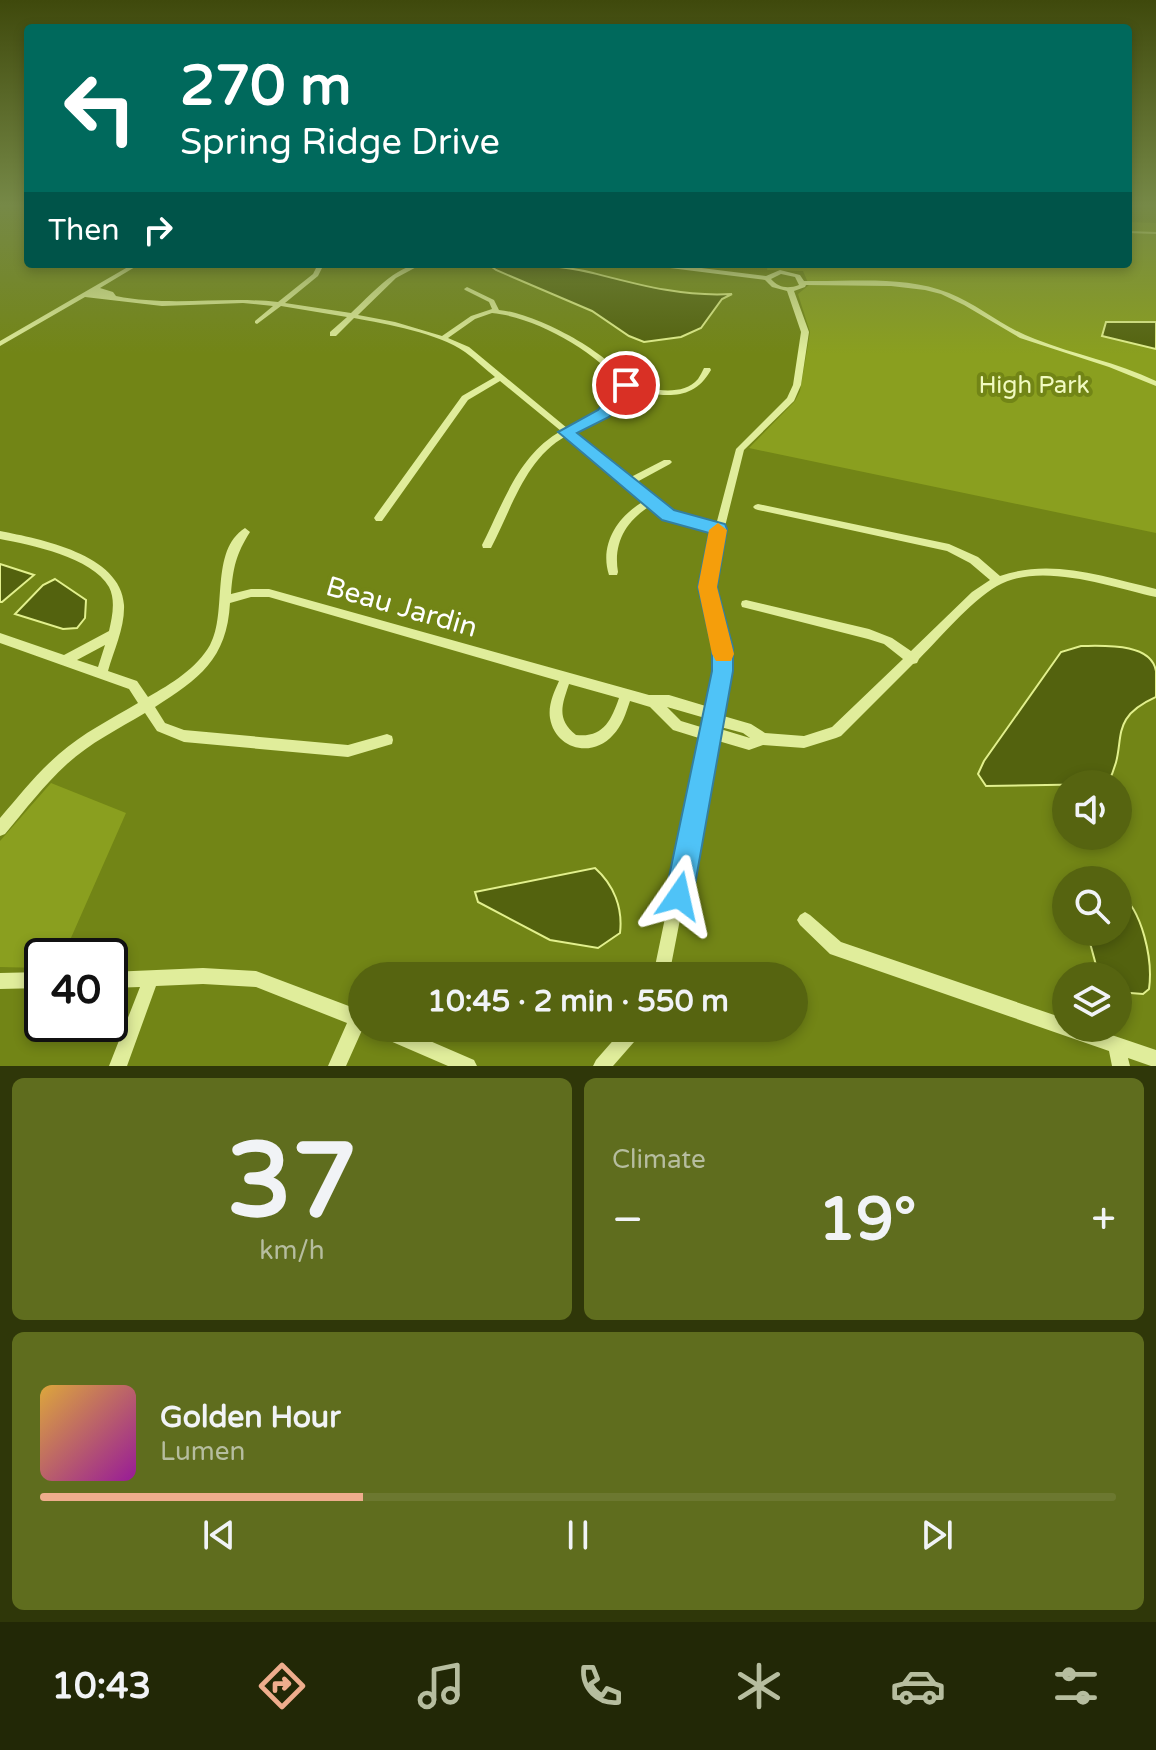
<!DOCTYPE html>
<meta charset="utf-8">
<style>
:root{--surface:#566410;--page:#5f6d1e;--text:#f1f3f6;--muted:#b6bd9f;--line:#6c7830;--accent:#eead8d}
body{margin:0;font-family:"Varela Round",sans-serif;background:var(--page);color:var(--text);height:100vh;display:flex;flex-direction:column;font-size:30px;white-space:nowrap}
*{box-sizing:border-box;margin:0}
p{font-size:26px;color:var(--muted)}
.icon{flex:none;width:44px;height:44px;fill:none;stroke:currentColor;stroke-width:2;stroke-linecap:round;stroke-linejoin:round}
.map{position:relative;height:1066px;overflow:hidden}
.side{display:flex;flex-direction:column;gap:12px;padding:12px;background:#2f3709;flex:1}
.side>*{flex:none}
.guide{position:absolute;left:24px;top:24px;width:1108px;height:244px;border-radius:8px;box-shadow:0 4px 12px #0003;background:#00695c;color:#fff;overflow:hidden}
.buttons{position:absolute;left:1052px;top:770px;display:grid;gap:16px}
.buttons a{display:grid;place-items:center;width:80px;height:80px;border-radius:50%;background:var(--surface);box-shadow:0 4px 12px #0003;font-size:40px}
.speed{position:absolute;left:24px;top:938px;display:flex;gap:16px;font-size:40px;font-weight:700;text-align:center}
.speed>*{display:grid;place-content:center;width:104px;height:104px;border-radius:50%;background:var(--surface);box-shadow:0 4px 12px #0003;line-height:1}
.speed .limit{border:4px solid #111;border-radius:12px;background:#fff;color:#111}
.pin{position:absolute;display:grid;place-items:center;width:68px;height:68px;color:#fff;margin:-34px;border:4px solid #fff;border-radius:50%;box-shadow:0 2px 8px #0007}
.me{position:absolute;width:88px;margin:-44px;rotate:11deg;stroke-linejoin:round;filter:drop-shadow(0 0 6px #0008)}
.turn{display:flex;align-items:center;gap:28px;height:168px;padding:0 24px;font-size:36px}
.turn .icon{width:104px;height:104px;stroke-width:2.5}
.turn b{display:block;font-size:56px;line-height:68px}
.then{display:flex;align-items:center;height:76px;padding:0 24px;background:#0003;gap:16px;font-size:30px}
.big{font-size:60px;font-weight:700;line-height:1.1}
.side .widget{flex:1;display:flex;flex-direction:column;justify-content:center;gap:12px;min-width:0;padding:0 28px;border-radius:12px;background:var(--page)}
.side .dial{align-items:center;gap:0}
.dial b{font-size:104px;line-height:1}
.song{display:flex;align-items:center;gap:24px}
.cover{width:96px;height:96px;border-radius:12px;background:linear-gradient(135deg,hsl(40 70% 55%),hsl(300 70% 35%))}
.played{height:8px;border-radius:4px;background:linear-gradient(90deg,var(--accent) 30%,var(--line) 30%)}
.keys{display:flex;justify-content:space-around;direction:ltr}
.heat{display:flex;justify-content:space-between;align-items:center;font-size:44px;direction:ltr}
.side .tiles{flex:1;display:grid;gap:12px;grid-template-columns:1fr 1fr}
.widget:last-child{grid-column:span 2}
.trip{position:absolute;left:348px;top:962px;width:460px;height:80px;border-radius:40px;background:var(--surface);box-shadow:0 4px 12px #0003;font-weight:700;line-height:80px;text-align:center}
.tabs{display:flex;height:128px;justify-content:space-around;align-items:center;background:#222806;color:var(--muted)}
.tabs .icon{width:56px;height:56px}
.tabs .current{color:var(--accent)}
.tabs b{font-size:36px;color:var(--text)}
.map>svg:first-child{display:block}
.green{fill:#8a9f1f}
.water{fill:#53620e;stroke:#e2f08d;stroke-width:2}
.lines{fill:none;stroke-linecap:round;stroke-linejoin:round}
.stream{stroke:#e2f08d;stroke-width:2}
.minor{fill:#e0ed9b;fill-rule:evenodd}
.route{fill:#4fc3f7;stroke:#337fa1;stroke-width:2}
.slow{fill:#f59e0b}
.labels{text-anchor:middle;stroke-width:8;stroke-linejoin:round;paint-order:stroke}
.far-park-label{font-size:24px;fill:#f1fac0;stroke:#728516}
.street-label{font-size:28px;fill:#fff;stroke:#728516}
</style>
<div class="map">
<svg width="1156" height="1066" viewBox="0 0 1156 1066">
<rect width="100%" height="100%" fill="#728516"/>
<!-- green -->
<path class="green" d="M1128 222 1156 223V533L749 448 795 401 800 391 810 332 798 294 809 285 803 271 767 270 768 264H1128Z
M51 783 126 813 63 956H42V968L0 967V841Z"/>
<!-- water -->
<path class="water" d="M495 264C528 264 561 265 593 273 640 285 683 297 732 294L722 299 701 328 681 337 644 342 629 336 592 311 496 270 492 267Z
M1106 322H1156V349L1102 336Z
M0 564 34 575 2 602H0Z
M55 579 86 600 85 618 77 628 63 629 15 614 43 585Z
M1081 646C1102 646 1151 642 1156 671 1156 679 1156 689 1156 697 1103 721 1131 743 1107 784L986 786 978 774 984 761 1061 652Z
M595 868C614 885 623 908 620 933L598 948 550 940 478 902 475 892Z
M1118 892C1143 909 1153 961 1149 989L1143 994 1118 992V976H1099L1087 932H1118Z"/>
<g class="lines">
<!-- stream -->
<path class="stream" d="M1128 232 1156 233"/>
<!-- minor -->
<path class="minor" d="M133 264H140L100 288 113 292 116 296C170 307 224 296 278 302L313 274 318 264H324L318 276 285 303 351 313C369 297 396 264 422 264L396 278 358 315 395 322 442 336 471 316 492 309 489 302 465 290 464 289 467 287 494 300 499 310C535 313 614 354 629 386 650 388 682 398 698 379 700 376 702 372 704 368H710L711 370C691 405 661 394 627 391 617 413 594 422 573 432L629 478 664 460H670L672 462 670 464 635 483 671 512 716 525 736 449 787 398 793 385 801 332 787 291 772 287 765 280 654 266 651 264H669L766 276 780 270 800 275 804 281C851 282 904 275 949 293 979 305 1004 328 1035 339 1075 355 1117 362 1156 381V386L1109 367 1020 338 964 305 941 294 925 290 891 286 806 285 805 287 794 291 809 332 801 385 794 401 744 450 713 575 714 599 729 648 728 671 720 715 751 724 765 733 804 736 832 727 903 659 884 644 868 639 746 608 742 607 741 604 742 601 746 600 869 629 892 638 911 651 972 592 990 580 970 563 947 551 758 510 755 509 753 507 755 505 758 504 949 544 978 557 1000 576C1052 558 1104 577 1156 589V597C1111 587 1040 561 997 586 969 603 942 636 919 659L917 663 913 664 841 736 836 738 804 748 763 745 749 750 715 740 669 976H653L702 739 673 730 650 707 630 701C626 713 622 726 613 735 592 759 555 749 550 718 548 705 554 692 559 681L269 597H251L230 603C227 659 199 679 155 707L165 723 184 730 348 745 387 734 392 736 393 740 392 744 348 757 184 742 157 731 145 713C118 729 90 743 67 764 44 785 25 810 5 834L0 836V818C19 796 37 773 59 754 83 733 111 719 138 703L129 689 0 643V633L64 655 109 631C112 617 116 601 109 587 92 557 31 545 0 539V531C40 539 121 554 124 605 125 627 114 650 108 671L137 681 148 697C171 684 197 668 210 645 228 612 209 551 245 528L250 532C236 554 233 568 231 594L251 589H269L649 695H669L709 707 716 671 717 648 704 599 703 575 714 532 665 517 650 506C626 521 613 543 618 572L617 575H609C599 544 618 516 644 501L566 436C525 459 512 508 491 548H483L482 545C503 504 518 455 561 431L500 381 468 400 382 521H376L374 518 376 515 462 396 495 377C485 369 475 359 465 352 438 333 387 324 354 318L336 336H330V332L347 317 281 306 257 324 255 323V321L273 306 243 303 162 306 85 297 0 346V341ZM781 274 795 277 799 285C788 289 779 288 771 279ZM492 313C535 317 596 351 622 385 611 409 590 417 567 428L469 347 448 338 475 319ZM105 645 98 667 77 660ZM569 684 619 698C611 721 603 738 576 735 556 719 562 705 569 684ZM667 707 705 718 704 728 681 721ZM717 726 743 733 750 738 717 728Z
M805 912 810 915 841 942 1066 1019V1028H1091L1156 1050V1066H1151L1128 1058 1130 1066H1112L1109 1051 830 954 800 925 797 920 800 915Z
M203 968 256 971 362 1011 363 1028 346 1066H328L347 1023 256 987 203 984 156 986 127 1066H109L140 987 110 988V972Z
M42 972V988L0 989V973Z
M372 1028H400L474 1060 477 1066H448L374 1034Z
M624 1028H643L641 1034 613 1066H593L596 1060Z"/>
</g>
<!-- sky -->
<linearGradient id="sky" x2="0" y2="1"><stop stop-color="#3f490c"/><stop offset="0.58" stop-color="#768947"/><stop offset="1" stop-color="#768947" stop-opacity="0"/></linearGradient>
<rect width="1156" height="354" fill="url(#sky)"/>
<!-- route -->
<path class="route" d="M621 382 633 385 609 417 577 433 674 510 725 524 727 529 717 587 733 648V671L693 896 689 906 679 910 669 906 665 896 712 671V648L698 587 709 533 662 520 558 432 598 410Z"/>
<!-- slow -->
<path class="slow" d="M718 523 727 530 717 587 734 654 731 661H716L712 654 698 587 709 530Z"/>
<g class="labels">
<!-- far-park labels -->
<g class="far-park-label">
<text x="1034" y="393">High Park</text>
</g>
<!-- street labels -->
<g class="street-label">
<text transform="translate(402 606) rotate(16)" y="10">Beau Jardin</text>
</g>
</g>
</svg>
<div class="buttons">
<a><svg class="icon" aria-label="sound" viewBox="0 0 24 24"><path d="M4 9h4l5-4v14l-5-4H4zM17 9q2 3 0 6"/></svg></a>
<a><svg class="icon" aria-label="search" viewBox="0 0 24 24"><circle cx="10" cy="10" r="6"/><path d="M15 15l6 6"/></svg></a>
<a><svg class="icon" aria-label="layers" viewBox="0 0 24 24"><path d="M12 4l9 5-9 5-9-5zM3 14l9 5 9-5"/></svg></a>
</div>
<div class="speed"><div class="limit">40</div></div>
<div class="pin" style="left:626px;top:385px;background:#d93025"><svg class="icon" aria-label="arrive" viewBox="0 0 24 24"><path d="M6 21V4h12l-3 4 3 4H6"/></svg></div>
<svg class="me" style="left:679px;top:896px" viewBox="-20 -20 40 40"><path d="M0-17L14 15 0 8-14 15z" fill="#4fc3f7" stroke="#fff" stroke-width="4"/></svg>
<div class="trip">10:45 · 2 min · 550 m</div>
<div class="guide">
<div class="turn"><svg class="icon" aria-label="left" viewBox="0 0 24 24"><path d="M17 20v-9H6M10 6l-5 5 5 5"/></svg><div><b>270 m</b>Spring Ridge Drive</div></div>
<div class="then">Then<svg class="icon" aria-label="right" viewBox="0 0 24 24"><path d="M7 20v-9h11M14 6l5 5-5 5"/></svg></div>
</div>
</div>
<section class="side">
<div class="tiles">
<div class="widget dial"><b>37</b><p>km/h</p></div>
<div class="widget"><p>Climate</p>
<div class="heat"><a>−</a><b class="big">19°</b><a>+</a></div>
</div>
<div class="widget">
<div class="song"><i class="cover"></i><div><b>Golden Hour</b><p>Lumen</p></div></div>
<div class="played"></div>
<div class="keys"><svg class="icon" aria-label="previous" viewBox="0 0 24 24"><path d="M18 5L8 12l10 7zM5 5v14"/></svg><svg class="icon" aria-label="pause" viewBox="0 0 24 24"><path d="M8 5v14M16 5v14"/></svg><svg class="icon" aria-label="next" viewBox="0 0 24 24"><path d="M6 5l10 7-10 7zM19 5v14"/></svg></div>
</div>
</div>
</section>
<nav class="tabs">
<b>10:43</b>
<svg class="icon current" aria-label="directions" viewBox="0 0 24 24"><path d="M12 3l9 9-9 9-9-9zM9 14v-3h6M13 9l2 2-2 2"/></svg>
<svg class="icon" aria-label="music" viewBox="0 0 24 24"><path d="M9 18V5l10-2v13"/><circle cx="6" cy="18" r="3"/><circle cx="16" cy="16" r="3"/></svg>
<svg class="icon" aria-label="phone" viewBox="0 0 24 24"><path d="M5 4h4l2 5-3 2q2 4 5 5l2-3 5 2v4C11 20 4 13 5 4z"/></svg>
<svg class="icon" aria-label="climate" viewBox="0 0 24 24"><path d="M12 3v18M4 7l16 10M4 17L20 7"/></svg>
<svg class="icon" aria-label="car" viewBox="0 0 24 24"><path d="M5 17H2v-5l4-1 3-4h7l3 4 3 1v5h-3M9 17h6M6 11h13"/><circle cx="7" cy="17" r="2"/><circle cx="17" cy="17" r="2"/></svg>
<svg class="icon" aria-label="filters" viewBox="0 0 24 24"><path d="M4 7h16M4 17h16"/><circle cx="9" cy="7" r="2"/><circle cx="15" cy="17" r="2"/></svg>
</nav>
